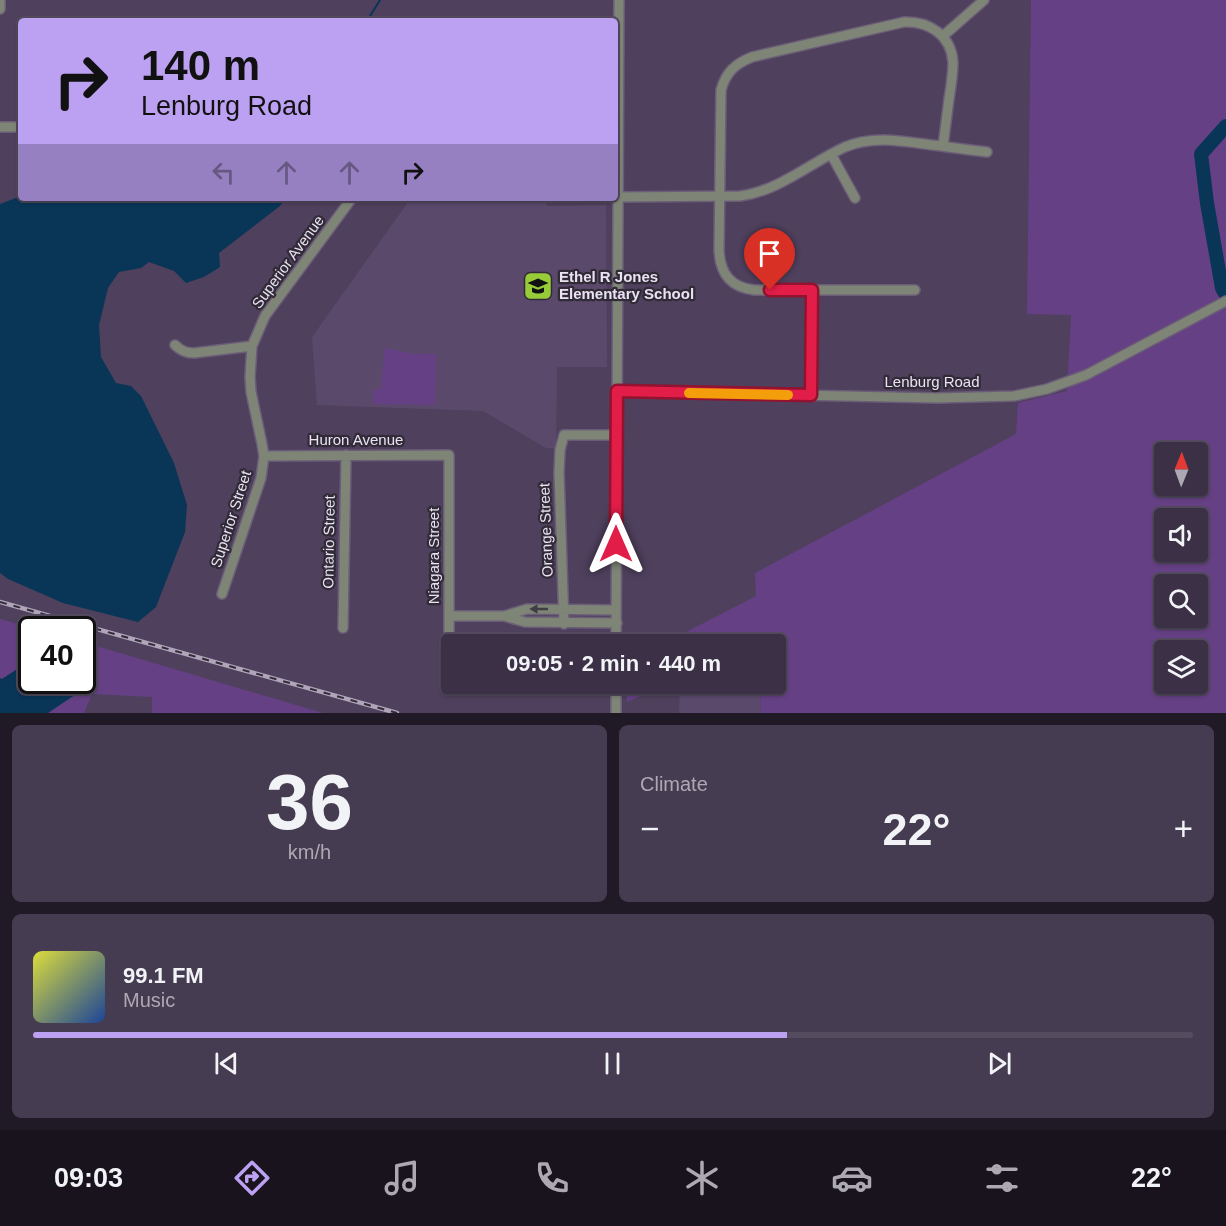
<!DOCTYPE html>
<meta charset="utf-8">
<style>
:root{--surface:#3b3046;--page:#463c51;--text:#f1f3f6;--muted:#aca9b3;--line:#544b5f;--accent:#bca0f2}
body{margin:0;font-family:Helvetica,sans-serif;background:var(--page);color:var(--text);height:100vh;display:flex;flex-direction:column;font-size:22px;white-space:nowrap}
*{box-sizing:border-box;margin:0}
p{font-size:20px;color:var(--muted)}
.icon{flex:none;width:33px;height:33px;fill:none;stroke:currentColor;stroke-width:2;stroke-linecap:round;stroke-linejoin:round}
.map{position:relative;height:713px;overflow:hidden}
.panel{display:flex;flex-direction:column;gap:12px;padding:12px;background:#201a26;flex:1}
.panel>*{flex:none}
.banner{position:absolute;left:18px;top:18px;width:600px;height:183px;border-radius:6px;box-shadow:0 2px 4px #0004,0 0 0 2px var(--line);background:#bca0f2;color:#111;overflow:hidden}
.needle{width:39px;rotate:1deg}
.tools{position:absolute;left:1154px;top:442px;display:grid;gap:12px}
.tools a{display:grid;place-items:center;width:54px;height:54px;border-radius:6px;background:var(--surface);box-shadow:0 2px 4px #0004,0 0 0 2px var(--line);font-size:30px}
.speed{position:absolute;left:18px;top:616px;display:flex;gap:12px;font-size:30px;font-weight:700;text-align:center}
.speed>*{display:grid;place-content:center;width:78px;height:78px;border-radius:50%;background:var(--surface);box-shadow:0 2px 4px #0004,0 0 0 2px var(--line);line-height:1}
.speed .limit{border:3px solid #111;border-radius:9px;background:#fff;color:#111}
.pin{position:absolute;display:grid;place-items:center;width:51px;height:51px;color:#fff;margin:-62px -26px;border-radius:50% 50% 50% 0;rotate:-45deg;box-shadow:0 0 6px #0007}
.pin .icon{rotate:45deg}
.me{position:absolute;width:66px;margin:-33px;rotate:0deg;stroke-linejoin:round;filter:drop-shadow(0 0 4px #0008)}
.turn{display:flex;align-items:center;gap:21px;height:126px;padding:0 24px;font-size:27px}
.turn .icon{width:78px;height:78px;stroke-width:2.5}
.turn b{display:block;font-size:42px;line-height:51px}
.lanes{display:flex;align-items:center;height:57px;padding:0 24px;background:#0003;justify-content:center;gap:30px;direction:ltr}
.lanes .off{opacity:.35}
.big{font-size:45px;font-weight:800;line-height:1.1}
.panel .widget{flex:1;display:flex;flex-direction:column;justify-content:center;gap:9px;min-width:0;padding:0 21px;border-radius:9px;background:var(--page)}
.panel .dial{align-items:center;gap:0}
.dial b{font-size:78px;line-height:1}
.song{display:flex;align-items:center;gap:18px}
.cover{width:72px;height:72px;border-radius:9px;background:linear-gradient(135deg,hsl(60 70% 55%),hsl(220 70% 35%))}
.played{height:6px;border-radius:3px;background:linear-gradient(90deg,var(--accent) 65%,var(--line) 65%)}
.keys{display:flex;justify-content:space-around;direction:ltr}
.heat{display:flex;justify-content:space-between;align-items:center;font-size:33px;direction:ltr}
.panel .tiles{flex:1;display:grid;gap:12px;grid-template-columns:1fr 1fr}
.widget:last-child{grid-column:span 2}
.trip{position:absolute;left:441px;top:634px;width:345px;height:60px;border-radius:6px;background:var(--surface);box-shadow:0 2px 4px #0004,0 0 0 2px var(--line);font-weight:800;line-height:60px;text-align:center}
.tabs{display:flex;height:96px;justify-content:space-around;align-items:center;background:#18131c;color:var(--muted)}
.tabs .icon{width:42px;height:42px}
.tabs .current{color:var(--accent)}
.tabs b{font-size:27px;color:var(--text)}
.map>svg:first-child{display:block}
.built{fill:#5b496c}
.green{fill:#654084;fill-rule:evenodd}
.water{fill:#093557}
.lines{fill:none;stroke-linecap:round;stroke-linejoin:round}
.stream{stroke:#093557;stroke-width:2}
.river{stroke:#093557;stroke-width:14}
.minor-casing{stroke:#6b5d78;stroke-width:12}
.minor{stroke:#7e8576;stroke-width:9}
.rail-casing{stroke:#afa4b9;stroke-width:4.5}
.rail{stroke:#312b38;stroke-width:2;stroke-dasharray:7;stroke-linecap:butt}
.oneway{fill:#403d44}
.route-casing{stroke:#92132f;stroke-width:15}
.route{stroke:#e11d48;stroke-width:10}
.slow{stroke:#f59e0b;stroke-width:10}
.labels{text-anchor:middle;stroke-width:4.5;stroke-linejoin:round;paint-order:stroke}
.street-label{font-size:15px;fill:#eae2f3;stroke:#312b38}
.poi-label{font-size:15px;font-weight:bold;fill:#eae2f3;stroke:#312b38;text-anchor:start}
</style>
<div class="map">
<svg width="1226" height="713" viewBox="0 0 1226 713">
<rect width="100%" height="100%" fill="#4f405d"/>
<!-- built -->
<path class="built" d="M411 198H548L546 206 606 205 607 367H557L556 448H546L483 411 317 405 312 337Z
M680 684H760L761 713H679Z"/>
<!-- green -->
<path class="green" d="M1031 0H1226V713H761L760 684H776V645H661L756 596 755 573 1016 434 1018 403 1067 391 1071 315 1027 314ZM1164 453H1197V486H1164ZM1164 519H1197V552H1164ZM1164 585H1197V618H1164ZM1164 651H1197V684H1164Z
M385 348 414 354H436L435 405 373 404V390L381 389Z
M0 619 40 630H32L31 660 2 679 0 678Z
M83 642 323 713H152V697L92 694 84 713H48L88 686 95 653 83 648Z
M626 684H669L627 702Z"/>
<!-- water -->
<path class="water" d="M21 196V198H286L280 206 219 253 220 267 204 277 186 283 174 271 149 262 141 268 119 272 108 288 99 325 101 357 116 383 131 386 141 396 174 463 187 505 185 532 156 607 138 622 63 603 8 579 0 573V204Z
M83 648 95 653 88 686 48 713H0V678L2 679 31 660 32 681H82Z"/>
<g class="lines">
<!-- stream -->
<path class="stream" d="M367 21 380 0"/>
<!-- river -->
<path class="river" d="M1226 126 1201 154 1207 203 1222 288 1226 295"/>
<!-- minor casing -->
<g class="minor-casing">
<path id="minor" d="M0 9V0
M943 36 984 0
M0 127H21
M831 154 855 198
M618 197 740 196C779 191 810 163 845 147 873 135 902 141 932 145 950 147 968 150 987 152
M915 290H754C730 287 720 273 719 250L721 90C726 72 735 64 752 57L904 22C929 21 951 35 953 62 953 74 951 87 949 99 947 115 945 131 943 146
M175 345C181 351 186 353 194 353L252 346
M617 391 937 398 1014 396 1047 389 1086 375 1226 301
M811 395V290
M264 456 449 455V656
M222 594 261 478 264 456 262 444 251 392 250 377 252 346 265 316 352 198
M449 616H504L525 622 617 623
M504 616 527 609 616 610
M564 624 559 472 560 450 564 435H616
M343 628 346 455
M616 645 619 0
M616 684V713"/>
</g>
<!-- minor -->
<use href="#minor" class="minor"/>
<!-- rail casing -->
<g class="rail-casing">
<path id="rail" d="M0 602 397 713"/>
</g>
<!-- rail -->
<use href="#rail" class="rail"/>
</g>
<!-- one-way arrows -->
<defs><path id="oneway-solid" d="M-6-.8H1V-3.2L6.5 0L1 3.2V.8H-6Z" transform="scale(1.5)"/></defs>
<use class="oneway" href="#oneway-solid" transform="translate(539 609) rotate(-180)"/>
<g class="lines">
<!-- route casing -->
<g class="route-casing">
<path id="route" d="M616 544 617 391 811 395 812 290H770"/>
</g>
<!-- route -->
<use href="#route" class="route"/>
<!-- slow -->
<path class="slow" d="M689 393 788 395"/>
</g>
<!-- icons -->
<defs>
<g id="school-square" transform="scale(1.5)"><rect x="-9" y="-9" width="18" height="18" rx="4" fill="#97cc38" stroke="#312b38"/><path d="M0-5L7-2L0 1L-7-2ZM-4 1L0 2.5L4 1V4Q0 6-4 4Z" fill="#111"/></g>
</defs>
<g fill-rule="evenodd">
<use href="#school-square" x="538" y="286"/>
</g>
<g class="labels">
<!-- street labels -->
<g class="street-label">
<text transform="translate(288 262) rotate(-54)" y="5">Superior Avenue</text>
<text x="932" y="387">Lenburg Road</text>
<text x="356" y="445">Huron Avenue</text>
<text transform="translate(231 519) rotate(-72)" y="5">Superior Street</text>
<text transform="translate(546 530) rotate(-92)" y="5">Orange Street</text>
<text transform="translate(329 542) rotate(-89)" y="5">Ontario Street</text>
<text transform="translate(434 556) rotate(-90)" y="5">Niagara Street</text>
</g>
<!-- poi labels -->
<g class="poi-label">
<text x="559" y="282">Ethel R Jones<tspan x="559" dy="17">Elementary School</tspan></text>
</g>
</g>
</svg>
<div class="tools">
<a><svg class="needle" viewBox="-14 -14 28 28"><path d="M0-13l5 13h-10z" fill="#e53935"/><path d="M0 13l5-13h-10z" fill="#aca9b3"/></svg></a>
<a><svg class="icon" aria-label="sound" viewBox="0 0 24 24"><path d="M4 9h4l5-4v14l-5-4H4zM17 9q2 3 0 6"/></svg></a>
<a><svg class="icon" aria-label="search" viewBox="0 0 24 24"><circle cx="10" cy="10" r="6"/><path d="M15 15l6 6"/></svg></a>
<a><svg class="icon" aria-label="layers" viewBox="0 0 24 24"><path d="M12 4l9 5-9 5-9-5zM3 14l9 5 9-5"/></svg></a>
</div>
<div class="speed"><div class="limit">40</div></div>
<div class="pin" style="left:770px;top:290px;background:#d93025"><svg class="icon" aria-label="arrive" viewBox="0 0 24 24"><path d="M6 21V4h12l-3 4 3 4H6"/></svg></div>
<svg class="me" style="left:616px;top:544px" viewBox="-20 -20 40 40"><path d="M0-17L14 15 0 8-14 15z" fill="#e11d48" stroke="#fff" stroke-width="4"/></svg>
<div class="trip">09:05 · 2 min · 440 m</div>
<div class="banner">
<div class="turn"><svg class="icon" aria-label="right" viewBox="0 0 24 24"><path d="M7 20v-9h11M14 6l5 5-5 5"/></svg><div><b>140 m</b>Lenburg Road</div></div>
<div class="lanes"><svg class="icon off" aria-label="left" viewBox="0 0 24 24"><path d="M17 20v-9H6M10 6l-5 5 5 5"/></svg><svg class="icon off" aria-label="ahead" viewBox="0 0 24 24"><path d="M12 20V5M6 11l6-6 6 6"/></svg><svg class="icon off" aria-label="ahead" viewBox="0 0 24 24"><path d="M12 20V5M6 11l6-6 6 6"/></svg><svg class="icon" aria-label="right" viewBox="0 0 24 24"><path d="M7 20v-9h11M14 6l5 5-5 5"/></svg></div>
</div>
</div>
<section class="panel">
<div class="tiles">
<div class="widget dial"><b>36</b><p>km/h</p></div>
<div class="widget"><p>Climate</p>
<div class="heat"><a>−</a><b class="big">22°</b><a>+</a></div>
</div>
<div class="widget">
<div class="song"><i class="cover"></i><div><b>99.1 FM</b><p>Music</p></div></div>
<div class="played"></div>
<div class="keys"><svg class="icon" aria-label="previous" viewBox="0 0 24 24"><path d="M18 5L8 12l10 7zM5 5v14"/></svg><svg class="icon" aria-label="pause" viewBox="0 0 24 24"><path d="M8 5v14M16 5v14"/></svg><svg class="icon" aria-label="next" viewBox="0 0 24 24"><path d="M6 5l10 7-10 7zM19 5v14"/></svg></div>
</div>
</div>
</section>
<nav class="tabs">
<b>09:03</b>
<svg class="icon current" aria-label="directions" viewBox="0 0 24 24"><path d="M12 3l9 9-9 9-9-9zM9 14v-3h6M13 9l2 2-2 2"/></svg>
<svg class="icon" aria-label="music" viewBox="0 0 24 24"><path d="M9 18V5l10-2v13"/><circle cx="6" cy="18" r="3"/><circle cx="16" cy="16" r="3"/></svg>
<svg class="icon" aria-label="phone" viewBox="0 0 24 24"><path d="M5 4h4l2 5-3 2q2 4 5 5l2-3 5 2v4C11 20 4 13 5 4z"/></svg>
<svg class="icon" aria-label="climate" viewBox="0 0 24 24"><path d="M12 3v18M4 7l16 10M4 17L20 7"/></svg>
<svg class="icon" aria-label="car" viewBox="0 0 24 24"><path d="M5 17H2v-5l4-1 3-4h7l3 4 3 1v5h-3M9 17h6M6 11h13"/><circle cx="7" cy="17" r="2"/><circle cx="17" cy="17" r="2"/></svg>
<svg class="icon" aria-label="filters" viewBox="0 0 24 24"><path d="M4 7h16M4 17h16"/><circle cx="9" cy="7" r="2"/><circle cx="15" cy="17" r="2"/></svg>
<b>22°</b>
</nav>
